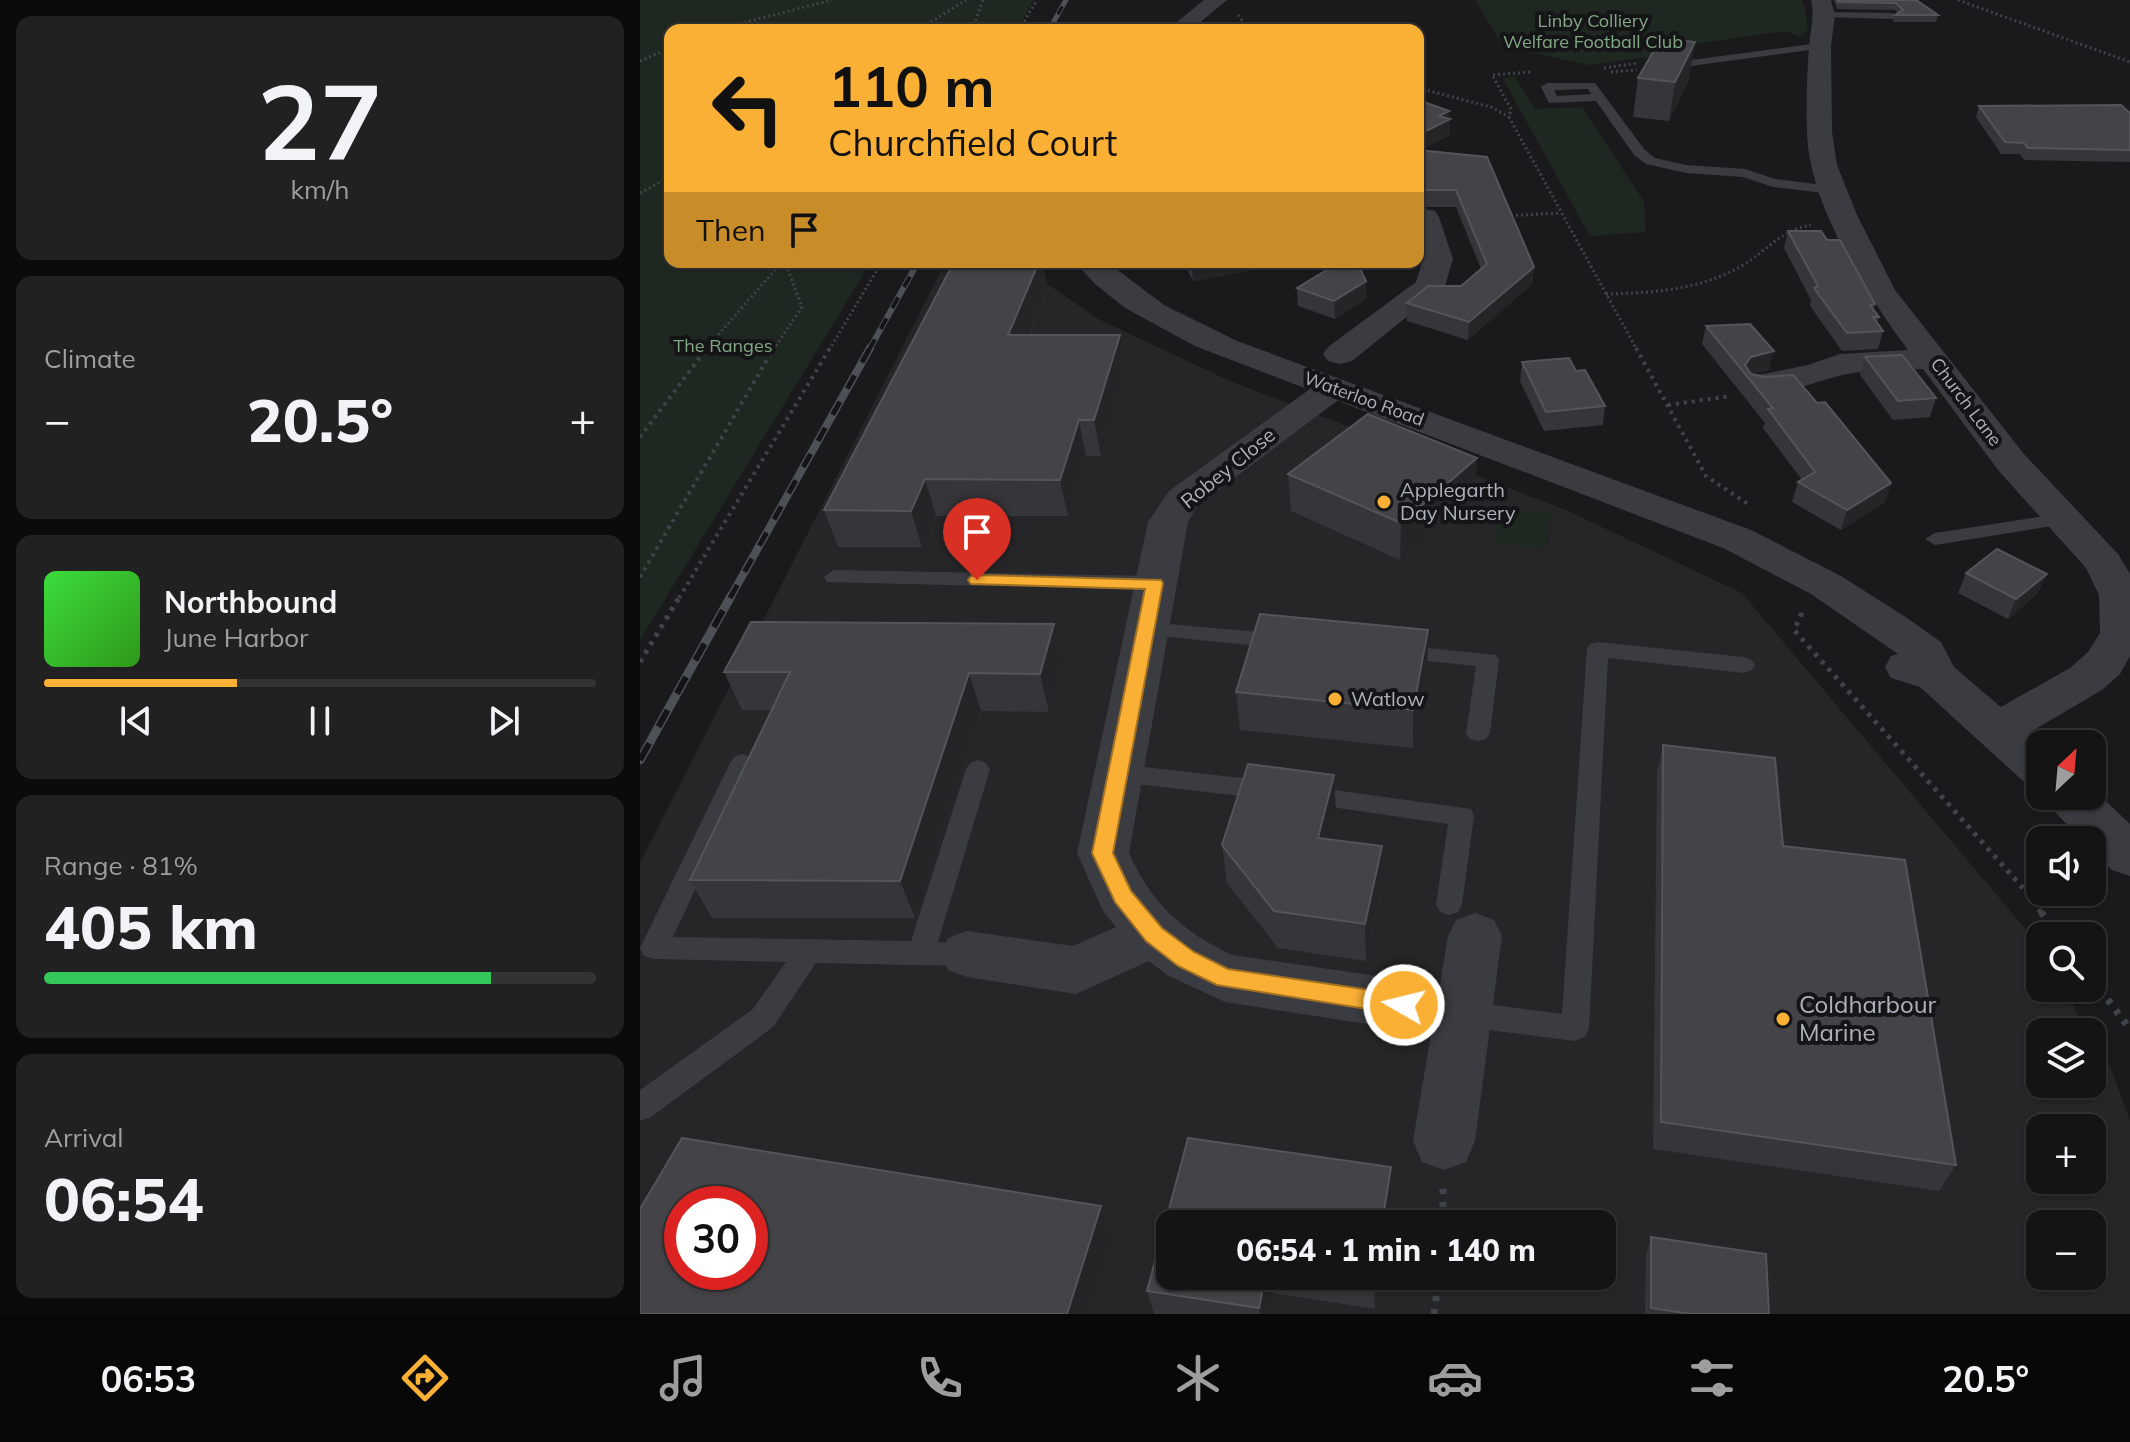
<!DOCTYPE html>
<meta charset="utf-8">
<style>
:root{--surface:#141415;--page:#212122;--text:#f1f3f6;--muted:#9d9ea0;--line:#333334;--accent:#fab034}
body{margin:0;font-family:Mulish,sans-serif;background:var(--page);color:var(--text);height:100vh;display:flex;flex-direction:column;font-size:30px;white-space:nowrap}
*{box-sizing:border-box;margin:0}
p{font-size:26px;color:var(--muted)}
.icon{flex:none;width:44px;height:44px;fill:none;stroke:currentColor;stroke-width:2;stroke-linecap:round;stroke-linejoin:round}
.map{position:relative;flex:1;overflow:hidden}
.details{display:flex;flex-direction:column;gap:16px;padding:16px;background:#0b0b0c;width:640px}
.details>*{flex:none}
.top-card{position:absolute;left:24px;top:24px;width:760px;height:244px;border-radius:16px;box-shadow:0 2px 6px #0004,0 0 0 2px var(--line);background:#fab034;color:#111;overflow:hidden}
.needle{width:52px;rotate:26deg}
.buttons{position:absolute;left:1386px;top:730px;display:grid;gap:16px}
.buttons a{display:grid;place-items:center;width:80px;height:80px;border-radius:16px;background:var(--surface);box-shadow:0 2px 6px #0004,0 0 0 2px var(--line);font-size:40px}
.speed{position:absolute;left:24px;top:1186px;display:flex;gap:16px;font-size:40px;font-weight:700;text-align:center}
.speed>*{display:grid;place-content:center;width:104px;height:104px;border-radius:50%;background:var(--surface);box-shadow:0 2px 6px #0004,0 0 0 2px var(--line);line-height:1}
.speed .limit{border:12px solid #d22;background:#fff;color:#111}
.pin{position:absolute;display:grid;place-items:center;width:68px;height:68px;color:#fff;margin:-82px -34px;border-radius:50% 50% 50% 0;rotate:-45deg;box-shadow:0 0 8px #0007}
.pin .icon{rotate:45deg}
.me{position:absolute;width:88px;margin:-44px;rotate:278deg;stroke-linejoin:round;filter:drop-shadow(0 0 6px #0008)}
.turn{display:flex;align-items:center;gap:28px;height:168px;padding:0 32px;font-size:36px}
.turn .icon{width:104px;height:104px;stroke-width:2.5}
.turn b{display:block;font-size:56px;line-height:68px}
.then{display:flex;align-items:center;height:76px;padding:0 32px;background:#0003;gap:16px;font-size:30px}
.big{font-size:60px;font-weight:800;line-height:1.1}
.details .tile{flex:1;display:flex;flex-direction:column;justify-content:center;gap:12px;min-width:0;padding:0 28px;border-radius:16px;background:var(--page)}
.details .dial{align-items:center;gap:0}
.dial b{font-size:104px;line-height:1}
.song{display:flex;align-items:center;gap:24px}
.cover{width:96px;height:96px;border-radius:12px;background:linear-gradient(135deg,hsl(120 70% 55%),hsl(110 70% 35%))}
.played{height:8px;border-radius:4px;background:linear-gradient(90deg,var(--accent) 35%,var(--line) 35%)}
.keys{display:flex;justify-content:space-around;direction:ltr}
.heat{display:flex;justify-content:space-between;align-items:center;font-size:44px;direction:ltr}
.charge{height:12px;border-radius:6px;background:linear-gradient(90deg,#34c759 81%,var(--line) 0)}
.trip{position:absolute;left:516px;top:1210px;width:460px;height:80px;border-radius:16px;background:var(--surface);box-shadow:0 2px 6px #0004,0 0 0 2px var(--line);font-weight:800;line-height:80px;text-align:center}
.menu{display:flex;height:128px;justify-content:space-around;align-items:center;background:#080808;color:var(--muted)}
.menu .icon{width:56px;height:56px}
.menu .current{color:var(--accent)}
.menu b{font-size:36px;color:var(--text)}
main{display:flex;flex:1;min-height:0}
.map>svg:first-child{display:block}
.built{fill:#262629;fill-rule:evenodd}
.green{fill:#1f2820}
.lines{fill:none;stroke-linecap:round;stroke-linejoin:round}
.path-far3{stroke:#404349;stroke-width:3;stroke-dasharray:2 3;stroke-linecap:butt}
.path-far2{stroke:#404349;stroke-width:4;stroke-dasharray:3 5;stroke-linecap:butt}
.path-far1{stroke:#404349;stroke-width:5;stroke-dasharray:4 6;stroke-linecap:butt}
.path{stroke:#404349;stroke-width:7;stroke-dasharray:5 8;stroke-linecap:butt}
.service{fill:#3b3c41;fill-rule:evenodd}
.minor{fill:#3b3c41;fill-rule:evenodd}
.tertiary{fill:#3b3c41;fill-rule:evenodd}
.rail-far3-casing{stroke:#4d5057;stroke-width:5}
.rail-far2-casing{stroke:#4d5057;stroke-width:6}
.rail-far1-casing{stroke:#4d5057;stroke-width:8}
.rail-casing{stroke:#4d5057;stroke-width:9}
.rail-far3{stroke:#151517;stroke-width:3;stroke-dasharray:9;stroke-linecap:butt}
.rail-far2{stroke:#151517;stroke-width:4;stroke-dasharray:12;stroke-linecap:butt}
.rail-far1{stroke:#151517;stroke-width:5;stroke-dasharray:15;stroke-linecap:butt}
.rail{stroke:#151517;stroke-width:6;stroke-dasharray:19;stroke-linecap:butt}
.wall{fill:#36363a}
.shaded-wall{fill:#252528}
.building{fill:#434348;stroke:#53555a;stroke-width:2;fill-rule:evenodd}
.route{fill:#fab034;stroke:#a27222;stroke-width:2}
.poi-dot{fill:#fab034;stroke:#151517;stroke-width:3}
.labels{text-anchor:middle;stroke-width:8;stroke-linejoin:round;paint-order:stroke}
.far-park-label{font-size:18px;fill:#82a883;stroke:#151517}
.far-street-label{font-size:18px;fill:#acb1bc;stroke:#151517}
.street-label{font-size:20px;fill:#acb1bc;stroke:#151517}
.poi-label{font-size:20px;fill:#acb1bc;stroke:#151517;text-anchor:start}
.near-poi-label{font-size:24px;fill:#acb1bc;stroke:#151517;text-anchor:start}
</style>
<main>
<section class="details">
<div class="tile dial"><b>27</b><p>km/h</p></div>
<div class="tile"><p>Climate</p>
<div class="heat"><a>−</a><b class="big">20.5°</b><a>+</a></div>
</div>
<div class="tile">
<div class="song"><i class="cover"></i><div><b>Northbound</b><p>June Harbor</p></div></div>
<div class="played"></div>
<div class="keys"><svg class="icon" aria-label="previous" viewBox="0 0 24 24"><path d="M18 5L8 12l10 7zM5 5v14"/></svg><svg class="icon" aria-label="pause" viewBox="0 0 24 24"><path d="M8 5v14M16 5v14"/></svg><svg class="icon" aria-label="next" viewBox="0 0 24 24"><path d="M6 5l10 7-10 7zM19 5v14"/></svg></div>
</div>
<div class="tile"><p>Range · 81%</p><b class="big">405 km</b><div class="charge"></div></div>
<div class="tile"><p>Arrival</p><b class="big">06:54</b></div>
</section>
<div class="map">
<svg width="1490" height="1314" viewBox="0 0 1490 1314">
<rect width="100%" height="100%" fill="#1a1a1c"/>
<!-- built -->
<path class="built" d="M301 271 397 277 460 320 590 381 926 510 1102 593 1388 932 1400 951V988H1422L1449 1032H1400V1084H1452V1037L1472 1071 1490 1121V1314H0V863ZM1400 1128H1452V1180H1400ZM42 1204H110V1272H42ZM530 1224H962V1276H530ZM1400 1224H1452V1276H1400Z"/>
<!-- green -->
<path class="green" d="M0 0H394L377 30H30V262H231L0 640Z
M835 0H1161L1165 8 1168 29 1160 37 1146 31 1046 45 1056 51 948 65 863 46Z
M874 76 895 109 942 107 1004 202 1006 232 950 236 863 79Z
M860 508 911 512 908 549 855 544Z"/>
<g class="lines">
<!-- path-far3 -->
<path class="path-far3" d="M1318 0 1490 62
M598 15 610 30
M75 30 192 0
M278 30 326 0
M332 30 343 0
M379 30 397 0
M0 61 30 48
M964 68 998 63
M890 72 852 75 871 109 869 117 997 350
M971 72 997 70
M778 88 851 107 869 117
M0 193 30 177
M866 216 921 213
M966 294C1011 293 1057 290 1098 268 1124 254 1140 230 1171 225
M65 350 142 262
M133 350 162 307 145 262
M189 350 242 262"/>
<!-- path-far2 -->
<path class="path-far2" d="M996 348 1066 476 1111 506
M1028 405 1091 396
M0 437 67 348
M0 577 134 348
M39 598 190 348"/>
<!-- path-far1 -->
<path class="path-far1" d="M1162 613 1154 630 1382 887 1402 914
M0 662 40 596"/>
<!-- path -->
<path class="path" d="M1401 912 1419 936
M1452 979 1490 1029
M803 1189V1224
M794 1314 799 1276"/>
<!-- service -->
<path class="service" d="M1185 12 1253 13 1258 16 1253 19 1181 17V13Z
M1180 43 1186 46 1184 48 1021 70 1015 67 1021 64Z
M955 83 1004 149 1015 158 1046 165 1105 169 1135 179 1192 186 1199 190 1192 194 1133 187 1103 177 1046 173 1006 164 994 155 956 101 909 103 901 87 907 83ZM948 89 951 94 917 96 914 90Z
M1424 513 1434 519 1431 523 1295 545 1285 539 1295 533Z
M194 570 515 576 525 583 515 590 187 582 184 577Z
M506 622 640 634 648 636 651 641 648 646 640 648 498 634 495 629 498 624Z
M958 642 1104 657 1112 660 1115 665 1112 670 1104 673 968 658 949 1028 945 1037 935 1041 824 1027 814 1023 810 1014 814 1005 824 1001 922 1014 947 649 950 644Z
M758 645 856 655 859 660 850 733 846 739 838 741 830 739 826 733 836 666 750 657 747 652 750 647Z
M102 754 110 757 114 763 33 937 271 941 326 769 330 763 338 760 346 763 350 769 298 942 337 946 341 954 337 962 327 966 176 963 133 1027 11 1117 0 1121V1090L113 1009 146 962 14 959 4 956 0 948 90 763 94 757Z
M478 764 628 781 637 783 640 790 637 797 628 799 478 782 469 779 466 773 469 767Z
M666 786 831 809 834 816 822 904 818 912 809 915 800 912 796 904 808 824 657 802 654 795 657 788Z"/>
<!-- minor -->
<path class="minor" d="M1171 0H1191L1195 15 1191 46 1192 132 1197 165 1217 215 1255 290 1384 454 1478 554 1490 574V656L1480 674 1462 690 1375 741 1359 746 1343 741 1336 729 1343 717 1430 668 1448 652 1460 633 1459 595 1446 568 1358 470 1283 369C1258 371 1231 369 1207 374 1176 380 1142 399 1109 391L1104 384 1109 377 1168 365 1200 354 1268 350C1226 293 1167 202 1167 129 1166 102 1167 75 1169 48 1170 31 1175 18 1171 0Z
M785 209 795 211 799 217 813 259 805 286 712 361 700 364 688 361 683 354 688 347 776 282 783 259 778 241V210Z
M693 378 705 381 710 388 705 395 557 506 548 522 489 853C511 903 543 932 592 955L800 985 808 936 816 920 835 913 854 920 862 936 835 1141 826 1162 804 1170 782 1162 773 1141 791 1034 585 1002 527 975 509 961 436 994 327 977 308 970 300 954 308 938 327 931 433 946 476 927 463 911 437 853 508 522 529 491 681 381Z"/>
<!-- tertiary -->
<path class="tertiary" d="M564 0H587L551 30H527Z
M435 262H467L524 305 597 341 1111 530 1201 576 1267 618 1301 642 1314 667 1404 744H1400V786L1383 781 1280 687 1251 678 1245 667 1251 656 1258 654 1171 594 1083 548 555 346 485 308 454 283Z
M1452 788 1490 824V876L1472 870 1452 850V840H1442L1412 809 1405 796H1452Z"/>
<!-- rail-far3 casing -->
<g class="rail-far3-casing">
<path id="rail-far3" d="M409 30 426 0"/>
</g>
<!-- rail-far2 casing -->
<g class="rail-far2-casing">
<path id="rail-far2" d="M229 350 278 262"/>
</g>
<!-- rail-far1 casing -->
<g class="rail-far1-casing">
<path id="rail-far1" d="M90 598 230 348"/>
</g>
<!-- rail casing -->
<g class="rail-casing">
<path id="rail" d="M0 760 91 596"/>
</g>
<!-- rail-far3 -->
<use href="#rail-far3" class="rail-far3"/>
<!-- rail-far2 -->
<use href="#rail-far2" class="rail-far2"/>
<!-- rail-far1 -->
<use href="#rail-far1" class="rail-far1"/>
<!-- rail -->
<use href="#rail" class="rail"/>
</g>
<!-- wall -->
<path class="wall" d="M1194 0H1276L1298 15 1296 22H1253L1255 15 1257 13 1255 10 1197 9Z
M998 78 1049 79 1029 121 993 117Z
M778 100 809 119 810 135 780 150 894 267 892 284 828 340 767 321V303L821 286 841 269 816 207H778Z
M1339 106 1490 113V162L1384 160 1380 154H1361L1336 117Z
M1148 231 1187 240 1235 304 1234 310 1239 317 1237 324 1243 331 1238 349 1202 351 1170 306 1171 300 1144 248Z
M543 262H658L553 281Z
M408 287 390 335 486 370 461 456H446L428 516H296L282 547H198L184 510Z
M657 288 727 298 695 319 658 306Z
M1066 326 1129 370 1111 374 1177 403 1251 483 1245 502 1201 530 1152 502 1158 482 1162 480 1123 428 1125 423 1062 344Z
M1225 357 1296 398 1290 417 1253 420 1220 375Z
M882 362 936 371 965 406 963 425 904 431 880 381Z
M837 458 835 494 760 560 651 511 648 474Z
M1326 573 1398 593 1368 619 1318 593Z
M788 630 787 668 773 748 600 730 596 692Z
M423 662 409 712 341 711 275 918H72L50 880 132 710H102L84 672Z
M1023 745 1143 846 1316 1165 1299 1191 1013 1149 1017 774Z
M694 775 696 813 689 839 742 884 726 961 638 948 587 883 582 845Z
M548 1138 751 1167V1201L747 1224H530V1276H740L735 1309 633 1293 629 1314H514L507 1291Z
M1011 1237 1129 1314H1005L1006 1255Z"/>
<!-- shaded-wall -->
<path class="shaded-wall" d="M1055 42 1049 79 1029 121 1035 82Z
M809 111 810 135 778 151V135L799 116Z
M785 189V206L778 207V190Z
M399 262H403L408 287 376 369 368 335Z
M560 262H658L553 281 551 264Z
M894 267 892 284 828 340 829 322Z
M726 281 727 298 695 319 694 301Z
M480 335 486 370 461 456 454 420Z
M1134 351 1129 370 1106 376 1105 365 1111 357Z
M439 420 446 456 428 516 420 480Z
M837 458 835 494 760 560 761 523Z
M285 479 296 516 282 547 271 511Z
M1251 483 1245 502 1201 530 1207 510Z
M1407 574 1398 593 1368 619 1376 599Z
M414 624 423 662 409 712 400 674Z
M788 630 787 668 773 748V710Z
M329 673 341 711 275 918 260 881Z
M694 775 696 813 680 876 678 838Z
M742 846V884L726 961 725 924Z
M751 1167V1201L747 1224H742Z
M461 1206 472 1239 449 1314H427Z
M625 1276H630L633 1293 629 1314H620L619 1308Z
M735 1276H740L735 1309 734 1277Z"/>
<!-- building -->
<path class="building" d="M1197 0H1276L1298 15H1255L1263 10 1256 3 1198 2Z
M1021 38 1055 42 1035 82 998 78Z
M778 100 809 111 799 116 810 119 778 135Z
M1481 105 1490 113V150L1388 148 1384 143 1365 142 1339 106Z
M778 150 847 157 894 267 829 322 767 303 788 286H821L847 264 816 190H778Z
M1148 231H1181L1187 240H1200L1235 304 1230 305 1239 317H1233L1243 331 1207 333 1174 288 1178 286Z
M314 262H399L368 335H480L454 420H439L420 480 285 479 271 511 184 510Z
M700 262H717L726 281 694 301 657 288Z
M1110 324 1134 351 1111 357 1105 365 1111 374 1126 377 1153 375 1177 403 1185 402 1251 483 1207 510 1158 482 1175 472 1128 409 1133 408 1066 326Z
M1262 355 1296 398 1258 401 1225 357Z
M929 358 936 371 945 370 965 406 906 412 882 362Z
M728 414 837 458 761 523 648 474Z
M1357 549 1407 574 1376 599 1326 573Z
M620 614 788 630 773 710 596 692Z
M111 622 414 624 400 674 329 673 260 881 50 880 150 672H84Z
M1023 745 1135 758 1143 846 1265 860 1316 1165 1021 1122Z
M608 764 694 775 678 838 742 846 725 924 634 911 582 845Z
M42 1138 461 1206 427 1314H0V1209ZM42 1204H110V1272H42Z
M548 1138 751 1167 742 1224H530V1276H625L619 1308 507 1291Z
M1011 1237 1126 1254 1129 1314H1051L1011 1308Z"/>
<!-- route -->
<path class="route" d="M337 575 521 580 523 583 473 853 491 891 522 928 554 952 588 969 764 995 772 998 776 1005 772 1012 764 1015 577 985 538 966 506 941 475 902 452 853 505 589 331 584 328 580 331 576Z"/>
<!-- markers -->
<g class="poi-dot">
<circle cx="744" cy="502" r="8"/>
<circle cx="695" cy="699" r="8"/>
<circle cx="1143" cy="1019" r="8"/>
</g>
<g class="labels">
<!-- far-park labels -->
<g class="far-park-label">
<text x="953" y="27">Linby Colliery<tspan x="953" dy="21">Welfare Football Club</tspan></text>
<text x="83" y="352">The Ranges</text>
</g>
<!-- far-street labels -->
<g class="far-street-label">
<text transform="translate(724 399) rotate(20)" y="6">Waterloo Road</text>
<text transform="translate(1326 402) rotate(53)" y="6">Church Lane</text>
</g>
<!-- street labels -->
<g class="street-label">
<text transform="translate(588 468) rotate(-39)" y="7">Robey Close</text>
</g>
<!-- poi labels -->
<g class="poi-label">
<text x="760" y="497">Applegarth<tspan x="760" dy="23">Day Nursery</tspan></text>
<text x="711" y="706">Watlow</text>
</g>
<!-- near-poi labels -->
<g class="near-poi-label">
<text x="1159" y="1013">Coldharbour<tspan x="1159" dy="28">Marine</tspan></text>
</g>
</g>
</svg>
<div class="buttons">
<a><svg class="needle" viewBox="-14 -14 28 28"><path d="M0-13l5 13h-10z" fill="#e53935"/><path d="M0 13l5-13h-10z" fill="#9d9ea0"/></svg></a>
<a><svg class="icon" aria-label="sound" viewBox="0 0 24 24"><path d="M4 9h4l5-4v14l-5-4H4zM17 9q2 3 0 6"/></svg></a>
<a><svg class="icon" aria-label="search" viewBox="0 0 24 24"><circle cx="10" cy="10" r="6"/><path d="M15 15l6 6"/></svg></a>
<a><svg class="icon" aria-label="layers" viewBox="0 0 24 24"><path d="M12 4l9 5-9 5-9-5zM3 14l9 5 9-5"/></svg></a>
<a>+</a>
<a>−</a>
</div>
<div class="speed"><div class="limit">30</div></div>
<div class="pin" style="left:337px;top:580px;background:#d93025"><svg class="icon" aria-label="arrive" viewBox="0 0 24 24"><path d="M6 21V4h12l-3 4 3 4H6"/></svg></div>
<svg class="me" style="left:764px;top:1005px" viewBox="-20 -20 40 40"><circle r="17" fill="#fab034" stroke="#fff" stroke-width="3"/><path d="M0-11L8 9 0 5-8 9z" fill="#fff"/></svg>
<div class="trip">06:54 · 1 min · 140 m</div>
<div class="top-card">
<div class="turn"><svg class="icon" aria-label="left" viewBox="0 0 24 24"><path d="M17 20v-9H6M10 6l-5 5 5 5"/></svg><div><b>110 m</b>Churchfield Court</div></div>
<div class="then">Then<svg class="icon" aria-label="arrive" viewBox="0 0 24 24"><path d="M6 21V4h12l-3 4 3 4H6"/></svg></div>
</div>
</div>
</main>
<nav class="menu">
<b>06:53</b>
<svg class="icon current" aria-label="directions" viewBox="0 0 24 24"><path d="M12 3l9 9-9 9-9-9zM9 14v-3h6M13 9l2 2-2 2"/></svg>
<svg class="icon" aria-label="music" viewBox="0 0 24 24"><path d="M9 18V5l10-2v13"/><circle cx="6" cy="18" r="3"/><circle cx="16" cy="16" r="3"/></svg>
<svg class="icon" aria-label="phone" viewBox="0 0 24 24"><path d="M5 4h4l2 5-3 2q2 4 5 5l2-3 5 2v4C11 20 4 13 5 4z"/></svg>
<svg class="icon" aria-label="climate" viewBox="0 0 24 24"><path d="M12 3v18M4 7l16 10M4 17L20 7"/></svg>
<svg class="icon" aria-label="car" viewBox="0 0 24 24"><path d="M5 17H2v-5l4-1 3-4h7l3 4 3 1v5h-3M9 17h6M6 11h13"/><circle cx="7" cy="17" r="2"/><circle cx="17" cy="17" r="2"/></svg>
<svg class="icon" aria-label="filters" viewBox="0 0 24 24"><path d="M4 7h16M4 17h16"/><circle cx="9" cy="7" r="2"/><circle cx="15" cy="17" r="2"/></svg>
<b>20.5°</b>
</nav>
